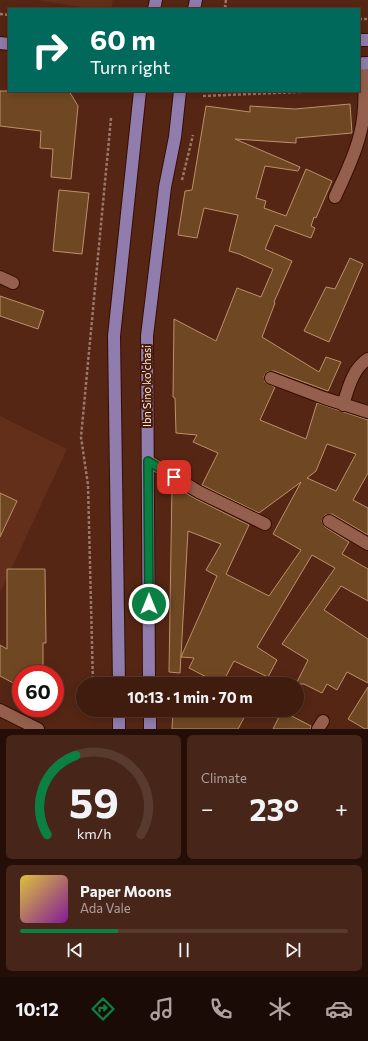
<!DOCTYPE html>
<meta charset="utf-8">
<style>
:root{--surface:#401c0f;--page:#472518;--text:#f1f3f6;--muted:#aea19e;--line:#593a2f;--accent:#0b8043}
body{margin:0;font-family:Commissioner,sans-serif;background:var(--page);color:var(--text);height:100vh;display:flex;flex-direction:column;font-size:15px;white-space:nowrap}
*{box-sizing:border-box;margin:0}
p{font-size:13px;color:var(--muted)}
.icon{flex:none;width:22px;height:22px;fill:none;stroke:currentColor;stroke-width:2;stroke-linecap:round;stroke-linejoin:round}
.map{position:relative;height:729px;overflow:hidden}
.sheet{display:flex;flex-direction:column;gap:6px;padding:6px;background:#230f08;flex:1}
.sheet>*{flex:none}
.guide{position:absolute;left:8px;top:8px;width:352px;height:84px;border-radius:0px;box-shadow:0 2px 10px #0003,0 0 0 1px var(--line);background:#00695c;color:#fff;overflow:hidden}
.speed{position:absolute;left:12px;top:665px;display:flex;gap:8px;font-size:20px;font-weight:700;text-align:center}
.speed>*{display:grid;place-content:center;width:52px;height:52px;border-radius:50%;background:var(--surface);box-shadow:0 2px 10px #0003,0 0 0 1px var(--line);line-height:1}
.speed .limit{border:6px solid #d22;background:#fff;color:#111}
.pin{position:absolute;display:grid;place-items:center;width:34px;height:34px;color:#fff;margin:-17px;border-radius:8px;box-shadow:0 2px 6px #0006}
.me{position:absolute;width:44px;margin:-22px;rotate:0deg;stroke-linejoin:round;filter:drop-shadow(0 0 3px #0008)}
.turn{display:flex;align-items:center;gap:14px;height:84px;padding:0 16px;font-size:18px}
.turn .icon{width:52px;height:52px;stroke-width:2.5}
.turn b{display:block;font-size:28px;line-height:34px}
.big{font-size:30px;font-weight:700;line-height:1.1}
.sheet .tile{flex:1;display:flex;flex-direction:column;justify-content:center;gap:6px;min-width:0;padding:0 14px;border-radius:6px;background:var(--page)}
.sheet .dial{align-items:center;gap:0}
.dial svg{height:104px;overflow:visible;fill:none;stroke:var(--line);stroke-width:7;stroke-linecap:round;text-anchor:middle}
.dial text{fill:var(--text);stroke:none}
.song{display:flex;align-items:center;gap:12px}
.cover{width:48px;height:48px;border-radius:6px;background:linear-gradient(135deg,hsl(50 70% 55%),hsl(290 70% 35%))}
.played{height:4px;border-radius:2px;background:linear-gradient(90deg,var(--accent) 30%,var(--line) 30%)}
.keys{display:flex;justify-content:space-around;direction:ltr}
.heat{display:flex;justify-content:space-between;align-items:center;font-size:22px;direction:ltr}
.sheet .tiles{flex:1;display:grid;gap:6px;grid-template-columns:1fr 1fr}
.tile:last-child{grid-column:span 2}
.trip{position:absolute;left:76px;top:677px;width:228px;height:40px;border-radius:20px;background:var(--surface);box-shadow:0 2px 10px #0003,0 0 0 1px var(--line);font-weight:700;line-height:40px;text-align:center}
.dock{display:flex;height:64px;justify-content:space-around;align-items:center;background:#1a0b06;color:var(--muted)}
.dock .icon{width:28px;height:28px}
.dock .selected{color:var(--accent)}
.dock b{font-size:18px;color:var(--text)}
.map>svg:first-child{display:block}
.built{fill:#632f1a}
.building{fill:#6f4823;stroke:#bc906a;fill-rule:evenodd}
.lines{fill:none;stroke-linecap:round;stroke-linejoin:round}
.minor-casing{stroke:#380c00;stroke-width:14}
.major-casing{stroke:#380c00;stroke-width:14}
.path{stroke:#9b786b;stroke-width:2.5;stroke-dasharray:3 2;stroke-linecap:butt}
.minor{stroke:#94604d;stroke-width:12}
.major{stroke:#907dae;stroke-width:12}
.route-casing{stroke:#07532c;stroke-width:10}
.route{stroke:#0b8043;stroke-width:7}
.labels{text-anchor:middle;stroke-width:4;stroke-linejoin:round;paint-order:stroke}
.street-label{font-size:11px;fill:#fceae3;stroke:#491c09}
</style>
<div class="map">
<svg width="368" height="729" viewBox="0 0 368 729">
<rect width="100%" height="100%" fill="#552614"/>
<!-- built -->
<path class="built" d="M37 0H113L111 9H93Z
M0 416 67 449 0 593Z"/>
<!-- building -->
<path class="building" d="M0 91H69L78 106 71 179 51 177 53 149 40 148 41 131 0 126Z
M350 104 352 133 296 138V143L235 139 300 167 298 171 265 166 256 198 266 201 264 208 286 216 306 169 332 181 316 218 314 217 311 226 315 228 311 238 275 225 265 249 292 261 274 302 275 303 262 337 319 372 326 357 341 362 328 391 274 371 267 372 264 376 265 382 275 387 260 420 306 439 317 403 368 420V473L353 500 368 508V535L332 514 325 515 322 521 325 527 349 542 342 554 368 569V601L341 586 324 610 368 639V683L347 672 337 690 327 684 322 693 304 684H296L308 660 282 644 335 568 312 555 257 647 277 660 268 677 234 661 222 684H220L189 668 194 658 181 657 217 576 206 570 221 544 188 531 180 673 169 672 172 485 196 499 249 525 226 574 269 596 301 550 273 534 301 482 259 513 202 485 218 453 193 442 197 435 176 433 175 398 173 397 174 319 216 341 237 288 261 297 273 269 239 254 229 251 238 215 204 208 197 238 178 235 185 191 192 190 206 106 250 112V106L295 109ZM327 444 356 454 336 491 307 478 316 471Z
M59 190 89 193 82 254 53 251Z
M350 258 363 264 329 342 304 331 326 287 335 289Z
M0 296 44 311 38 329 0 316Z
M0 493 17 501 0 537Z
M7 569H45L46 643H43V674H21V687L0 676V645L7 649Z
M368 687V729H365L348 719Z
M173 710H248L238 729H172Z
M282 711 311 726V729H273Z"/>
<g class="lines">
<!-- minor casing -->
<g class="minor-casing">
<path id="minor" d="M335 197C344 177 355 156 360 134 366 112 365 86 363 63
M0 277 13 283
M271 378 324 398 368 412
M343 405C348 389 353 368 368 359
M148 461 199 492 265 524
M329 521 368 544
M0 710 38 729
M318 729 323 721"/>
</g>
<!-- major casing -->
<g class="major-casing">
<path id="major" d="M154 9 156 0
M194 9 196 0
M359 40H368
M0 43 9 44
M359 64 368 63
M119 684 114 336 140 91
M149 684 147 336 165 187 175 137 180 91
M119 710V729
M150 710V729"/>
</g>
<!-- path -->
<path class="path" d="M226 0 225 6 228 9
M0 14 9 15
M359 19H368
M203 96 322 91
M182 180 193 135
M93 684 88 485 81 437 111 118
M94 710V716"/>
<!-- minor -->
<use href="#minor" class="minor"/>
<!-- major -->
<use href="#major" class="major"/>
</g>
<g class="lines">
<!-- route casing -->
<g class="route-casing">
<path id="route" d="M149 604 148 461 174 477"/>
</g>
<!-- route -->
<use href="#route" class="route"/>
</g>
<g class="labels">
<!-- street labels -->
<g class="street-label">
<text transform="translate(147 386) rotate(-90)" y="4">Ibn Sino ko'chasi</text>
</g>
</g>
</svg>
<div class="speed"><div class="limit">60</div></div>
<div class="pin" style="left:174px;top:477px;background:#d93025"><svg class="icon" aria-label="arrive" viewBox="0 0 24 24"><path d="M6 21V4h12l-3 4 3 4H6"/></svg></div>
<svg class="me" style="left:149px;top:604px" viewBox="-20 -20 40 40"><circle r="17" fill="#0b8043" stroke="#fff" stroke-width="3"/><path d="M0-11L8 9 0 5-8 9z" fill="#fff"/></svg>
<div class="trip">10:13 · 1 min · 70 m</div>
<div class="guide">
<div class="turn"><svg class="icon" aria-label="right" viewBox="0 0 24 24"><path d="M7 20v-9h11M14 6l5 5-5 5"/></svg><div><b>60 m</b>Turn right</div></div>
</div>
</div>
<section class="sheet">
<div class="tiles">
<div class="tile dial"><svg viewBox="0 0 100 80">
<path d="M14 69A42 42 0 1 1 86 69"/>
<path d="M14 69A42 42 0 0 1 36 8" stroke="#0b8043"/>
<text x="50" y="56" font-size="32" font-weight="700">59</text>
<text x="50" y="72" font-size="11">km/h</text>
</svg></div>
<div class="tile"><p>Climate</p>
<div class="heat"><a>−</a><b class="big">23°</b><a>+</a></div>
</div>
<div class="tile">
<div class="song"><i class="cover"></i><div><b>Paper Moons</b><p>Ada Vale</p></div></div>
<div class="played"></div>
<div class="keys"><svg class="icon" aria-label="previous" viewBox="0 0 24 24"><path d="M18 5L8 12l10 7zM5 5v14"/></svg><svg class="icon" aria-label="pause" viewBox="0 0 24 24"><path d="M8 5v14M16 5v14"/></svg><svg class="icon" aria-label="next" viewBox="0 0 24 24"><path d="M6 5l10 7-10 7zM19 5v14"/></svg></div>
</div>
</div>
</section>
<nav class="dock">
<b>10:12</b>
<svg class="icon selected" aria-label="directions" viewBox="0 0 24 24"><path d="M12 3l9 9-9 9-9-9zM9 14v-3h6M13 9l2 2-2 2"/></svg>
<svg class="icon" aria-label="music" viewBox="0 0 24 24"><path d="M9 18V5l10-2v13"/><circle cx="6" cy="18" r="3"/><circle cx="16" cy="16" r="3"/></svg>
<svg class="icon" aria-label="phone" viewBox="0 0 24 24"><path d="M5 4h4l2 5-3 2q2 4 5 5l2-3 5 2v4C11 20 4 13 5 4z"/></svg>
<svg class="icon" aria-label="climate" viewBox="0 0 24 24"><path d="M12 3v18M4 7l16 10M4 17L20 7"/></svg>
<svg class="icon" aria-label="car" viewBox="0 0 24 24"><path d="M5 17H2v-5l4-1 3-4h7l3 4 3 1v5h-3M9 17h6M6 11h13"/><circle cx="7" cy="17" r="2"/><circle cx="17" cy="17" r="2"/></svg>
</nav>
